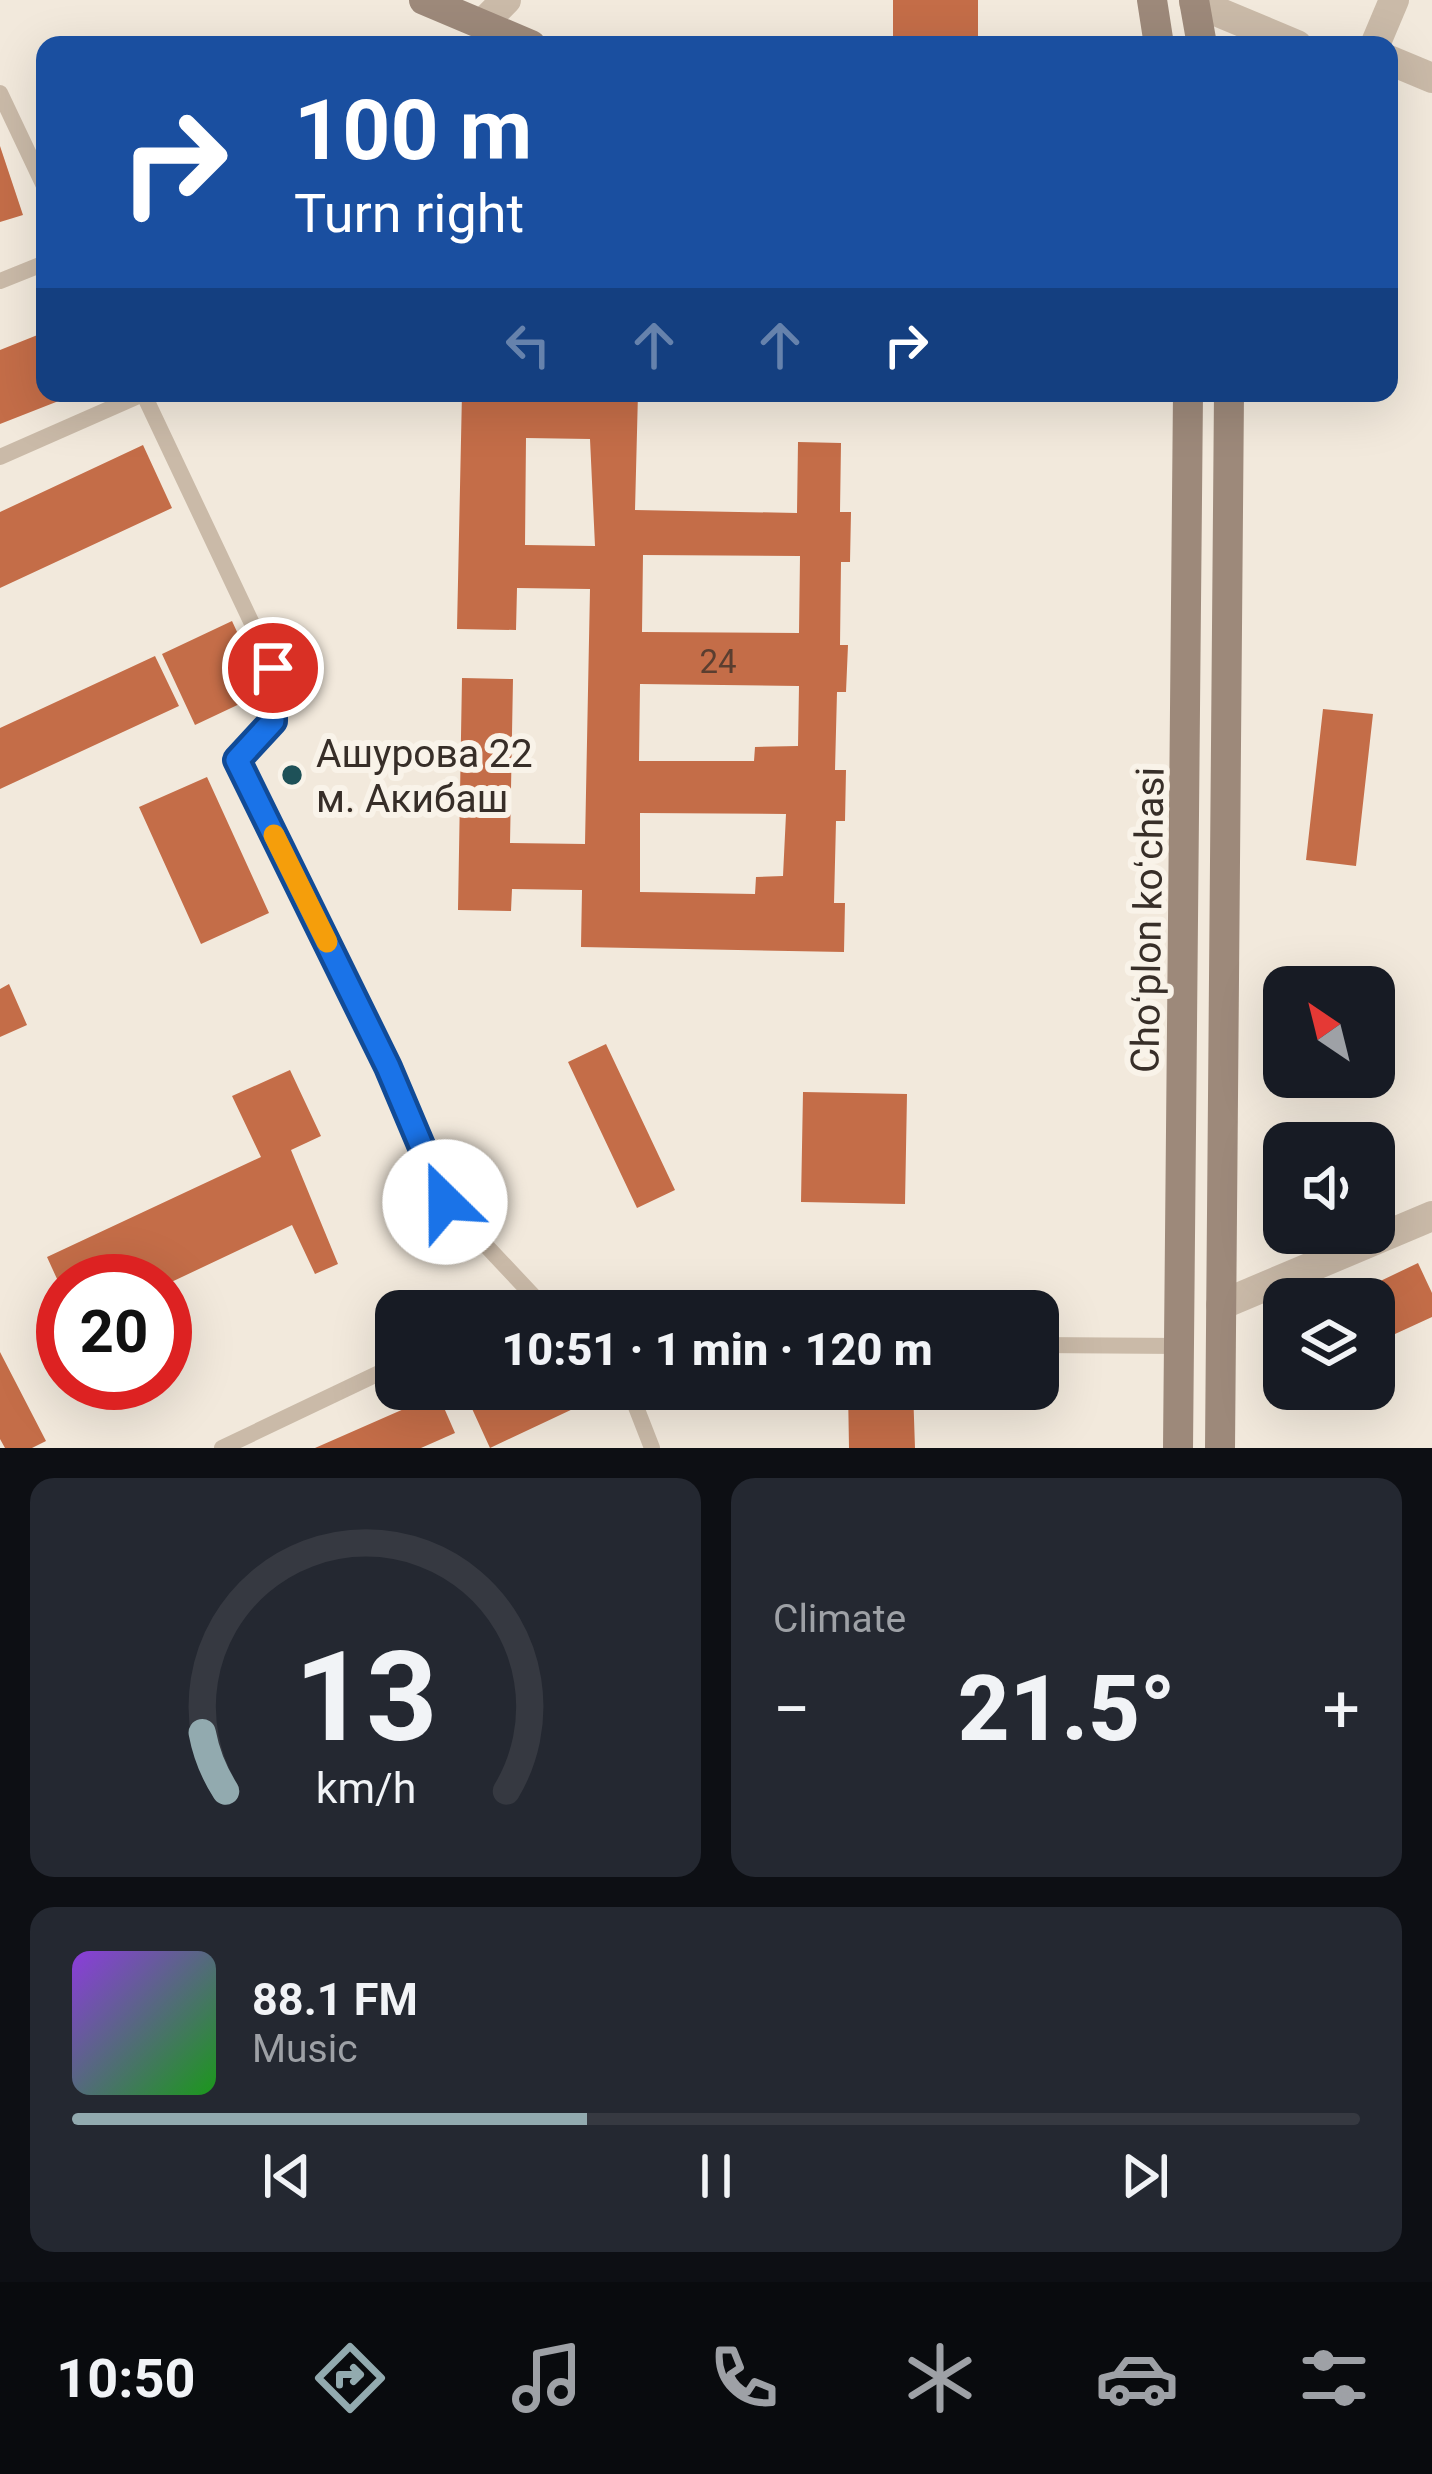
<!DOCTYPE html>
<meta charset="utf-8">
<style>
:root{--surface:#171b24;--page:#242831;--text:#f1f3f6;--muted:#9ea1a6;--line:#363941;--accent:#92aaaf}
body{margin:0;font-family:Roboto,sans-serif;background:var(--page);color:var(--text);height:100vh;display:flex;flex-direction:column;font-size:45px;white-space:nowrap}
*{box-sizing:border-box;margin:0}
p{font-size:39px;color:var(--muted)}
.icon{flex:none;width:66px;height:66px;fill:none;stroke:currentColor;stroke-width:2;stroke-linecap:round;stroke-linejoin:round}
.map{position:relative;height:1448px;overflow:hidden}
.panel{display:flex;flex-direction:column;gap:30px;padding:30px;background:#0d0f14;flex:1}
.panel>*{flex:none}
.guide{position:absolute;left:36px;top:36px;width:1362px;height:366px;border-radius:24px;box-shadow:0 12px 48px #0002;background:#1a4fa0;color:#fff;overflow:hidden}
.needle{width:78px;rotate:325deg}
.tools{position:absolute;left:1263px;top:966px;display:grid;gap:24px}
.tools a{display:grid;place-items:center;width:132px;height:132px;border-radius:24px;background:var(--surface);box-shadow:0 12px 48px #0002;font-size:60px}
.speed{position:absolute;left:36px;top:1254px;display:flex;gap:24px;font-size:60px;font-weight:700;text-align:center}
.speed>*{display:grid;place-content:center;width:156px;height:156px;border-radius:50%;background:var(--surface);box-shadow:0 12px 48px #0002;line-height:1}
.speed .limit{border:18px solid #d22;background:#fff;color:#111}
.pin{position:absolute;display:grid;place-items:center;width:102px;height:102px;color:#fff;margin:-51px;border:6px solid #fff;border-radius:50%;box-shadow:0 3px 12px #0007}
.me{position:absolute;width:132px;margin:-66px;rotate:337deg;stroke-linejoin:round;filter:drop-shadow(0 0 9px #0008)}
.turn{display:flex;align-items:center;gap:42px;height:252px;padding:0 60px;font-size:54px}
.turn .icon{width:156px;height:156px;stroke-width:2.5}
.turn b{display:block;font-size:84px;line-height:102px}
.lanes{display:flex;align-items:center;height:114px;padding:0 60px;background:#0003;justify-content:center;gap:60px;direction:ltr}
.lanes .off{opacity:.35}
.big{font-size:90px;font-weight:800;line-height:1.1}
.panel .tile{flex:1;display:flex;flex-direction:column;justify-content:center;gap:18px;min-width:0;padding:0 42px;border-radius:24px;background:var(--page)}
.panel .dial{align-items:center;gap:0}
.dial svg{height:312px;overflow:visible;fill:none;stroke:var(--line);stroke-width:7;stroke-linecap:round;text-anchor:middle}
.dial text{fill:var(--text);stroke:none}
.song{display:flex;align-items:center;gap:36px}
.cover{width:144px;height:144px;border-radius:18px;background:linear-gradient(135deg,hsl(270 70% 55%),hsl(120 70% 35%))}
.played{height:12px;border-radius:6px;background:linear-gradient(90deg,var(--accent) 40%,var(--line) 40%)}
.keys{display:flex;justify-content:space-around;direction:ltr}
.heat{display:flex;justify-content:space-between;align-items:center;font-size:66px;direction:ltr}
.panel .tiles{flex:1;display:grid;gap:30px;grid-template-columns:1fr 1fr}
.tile:last-child{grid-column:span 2}
.trip{position:absolute;left:375px;top:1290px;width:684px;height:120px;border-radius:24px;background:var(--surface);box-shadow:0 12px 48px #0002;font-weight:800;line-height:120px;text-align:center}
.dock{display:flex;height:192px;justify-content:space-around;align-items:center;background:#090b0e;color:var(--muted)}
.dock .icon{width:84px;height:84px}
.dock .active{color:var(--accent)}
.dock b{font-size:54px;color:var(--text)}
.map>svg:first-child{display:block}
.building{fill:#c46d48;fill-rule:evenodd}
.lines{fill:none;stroke-linecap:round;stroke-linejoin:round}
.lane{stroke:#cabaa8;stroke-width:16}
.street{stroke:#cabaa8;stroke-width:30}
.secondary{stroke:#9d897a;stroke-width:30}
.route-casing{stroke:#114b97;stroke-width:30}
.route{stroke:#1a73e8;stroke-width:21}
.slow{stroke:#f59e0b;stroke-width:21}
.poi-dot{fill:#1e5158;stroke:#f9f3e9;stroke-width:4.5}
.labels{text-anchor:middle;stroke-width:12;stroke-linejoin:round;paint-order:stroke}
.number-label{font-size:33px;fill:#5a3e30}
.poi-label{font-size:39px;fill:#372e28;stroke:#f9f3e9;text-anchor:start}
.street-label{font-size:39px;fill:#372e28;stroke:#f9f3e9}
</style>
<div class="map">
<svg width="1432" height="1448" viewBox="0 0 1432 1448">
<rect width="100%" height="100%" fill="#f2e9dc"/>
<!-- building -->
<path class="building" d="M893 0H978V45H893Z
M0 146 23 215 0 222Z
M45 332V393H79L0 424V350Z
M462 393H638L635 510 797 513 798 442 841 443 840 512H851L850 562H841L840 645H848L846 692H837L835 770H846L845 821H836L834 903H845L844 952 581 947 582 890 512 889 511 911 458 910 462 678 513 679 510 843 585 844 590 589 517 588 516 630 457 629ZM526 438 590 439 595 546 525 545ZM643 555 800 556 799 633 642 632ZM640 684 799 686 798 746 755 747 754 761H639ZM640 813 786 814 783 876 756 877 755 894 640 892Z
M143 445 172 508 0 588V512Z
M232 621 265 692 195 725 162 654Z
M155 656 179 706 0 789V728Z
M1323 709 1373 714 1356 866 1306 860Z
M207 777 269 913 201 944 139 807Z
M9 984 27 1025 0 1037V989Z
M606 1044 675 1190 637 1208 568 1062Z
M290 1070 321 1136 291 1150 338 1264 315 1274 292 1225 165 1285 63 1281V1292L47 1257 261 1157 232 1096Z
M803 1092 907 1094 905 1204 801 1202Z
M1418 1263 1432 1293V1317L1395 1334 1372 1285Z
M0 1352 46 1441 32 1448H5L0 1439Z
M463 1389H567L575 1408 490 1448Z
M848 1389H913L915 1448H849Z
M438 1394 455 1433 421 1448H315Z"/>
<g class="lines">
<!-- lane -->
<path class="lane" d="M0 93 45 188
M0 281 45 263
M143 393 273 668V721L237 759 388 1067 445 1202 540 1303
M0 457 143 394
M523 1311 540 1303 566 1311
M1038 1345 1179 1346
M629 1389 652 1448
M222 1448 396 1365"/>
<!-- street -->
<path class="street" d="M1194 2 1297 45
M482 24 506 0
M1375 45 1394 0
M1389 60 1432 78
M1221 1305 1432 1216"/>
<!-- secondary -->
<path class="secondary" d="M424 0 531 45
M1152 0 1159 45
M1194 0 1202 45
M1178 1448 1188 393
M1220 1448 1229 393"/>
</g>
<g class="lines">
<!-- route casing -->
<g class="route-casing">
<path id="route" d="M273 668V721L237 760 388 1067 445 1202"/>
</g>
<!-- route -->
<use href="#route" class="route"/>
<!-- slow -->
<path class="slow" d="M274 835 327 942"/>
</g>
<!-- markers -->
<circle class="poi-dot" cx="292" cy="775" r="12"/>
<g class="labels">
<!-- number labels -->
<g class="number-label">
<text x="718" y="673">24</text>
</g>
<!-- poi labels -->
<g class="poi-label">
<text x="316" y="767">Ашурова 22<tspan x="316" dy="45">м. Акибаш</tspan></text>
</g>
<!-- street labels -->
<g class="street-label">
<text transform="translate(1147 920) rotate(-89)" y="14">Choʻplon koʻchasi</text>
</g>
</g>
</svg>
<div class="tools">
<a><svg class="needle" viewBox="-14 -14 28 28"><path d="M0-13l5 13h-10z" fill="#e53935"/><path d="M0 13l5-13h-10z" fill="#9ea1a6"/></svg></a>
<a><svg class="icon" aria-label="sound" viewBox="0 0 24 24"><path d="M4 9h4l5-4v14l-5-4H4zM17 9q2 3 0 6"/></svg></a>
<a><svg class="icon" aria-label="layers" viewBox="0 0 24 24"><path d="M12 4l9 5-9 5-9-5zM3 14l9 5 9-5"/></svg></a>
</div>
<div class="speed"><div class="limit">20</div></div>
<div class="pin" style="left:273px;top:668px;background:#d93025"><svg class="icon" aria-label="arrive" viewBox="0 0 24 24"><path d="M6 21V4h12l-3 4 3 4H6"/></svg></div>
<svg class="me" style="left:445px;top:1202px" viewBox="-20 -20 40 40"><circle r="19" fill="#fff"/><path d="M0-13L10 11 0 6-10 11z" fill="#1a73e8"/></svg>
<div class="trip">10:51 · 1 min · 120 m</div>
<div class="guide">
<div class="turn"><svg class="icon" aria-label="right" viewBox="0 0 24 24"><path d="M7 20v-9h11M14 6l5 5-5 5"/></svg><div><b>100 m</b>Turn right</div></div>
<div class="lanes"><svg class="icon off" aria-label="left" viewBox="0 0 24 24"><path d="M17 20v-9H6M10 6l-5 5 5 5"/></svg><svg class="icon off" aria-label="ahead" viewBox="0 0 24 24"><path d="M12 20V5M6 11l6-6 6 6"/></svg><svg class="icon off" aria-label="ahead" viewBox="0 0 24 24"><path d="M12 20V5M6 11l6-6 6 6"/></svg><svg class="icon" aria-label="right" viewBox="0 0 24 24"><path d="M7 20v-9h11M14 6l5 5-5 5"/></svg></div>
</div>
</div>
<section class="panel">
<div class="tiles">
<div class="tile dial"><svg viewBox="0 0 100 80">
<path d="M14 69A42 42 0 1 1 86 69"/>
<path d="M14 69A42 42 0 0 1 8 54" stroke="#92aaaf"/>
<text x="50" y="56" font-size="32" font-weight="700">13</text>
<text x="50" y="72" font-size="11">km/h</text>
</svg></div>
<div class="tile"><p>Climate</p>
<div class="heat"><a>−</a><b class="big">21.5°</b><a>+</a></div>
</div>
<div class="tile">
<div class="song"><i class="cover"></i><div><b>88.1 FM</b><p>Music</p></div></div>
<div class="played"></div>
<div class="keys"><svg class="icon" aria-label="previous" viewBox="0 0 24 24"><path d="M18 5L8 12l10 7zM5 5v14"/></svg><svg class="icon" aria-label="pause" viewBox="0 0 24 24"><path d="M8 5v14M16 5v14"/></svg><svg class="icon" aria-label="next" viewBox="0 0 24 24"><path d="M6 5l10 7-10 7zM19 5v14"/></svg></div>
</div>
</div>
</section>
<nav class="dock">
<b>10:50</b>
<svg class="icon active" aria-label="directions" viewBox="0 0 24 24"><path d="M12 3l9 9-9 9-9-9zM9 14v-3h6M13 9l2 2-2 2"/></svg>
<svg class="icon" aria-label="music" viewBox="0 0 24 24"><path d="M9 18V5l10-2v13"/><circle cx="6" cy="18" r="3"/><circle cx="16" cy="16" r="3"/></svg>
<svg class="icon" aria-label="phone" viewBox="0 0 24 24"><path d="M5 4h4l2 5-3 2q2 4 5 5l2-3 5 2v4C11 20 4 13 5 4z"/></svg>
<svg class="icon" aria-label="climate" viewBox="0 0 24 24"><path d="M12 3v18M4 7l16 10M4 17L20 7"/></svg>
<svg class="icon" aria-label="car" viewBox="0 0 24 24"><path d="M5 17H2v-5l4-1 3-4h7l3 4 3 1v5h-3M9 17h6M6 11h13"/><circle cx="7" cy="17" r="2"/><circle cx="17" cy="17" r="2"/></svg>
<svg class="icon" aria-label="filters" viewBox="0 0 24 24"><path d="M4 7h16M4 17h16"/><circle cx="9" cy="7" r="2"/><circle cx="15" cy="17" r="2"/></svg>
</nav>
